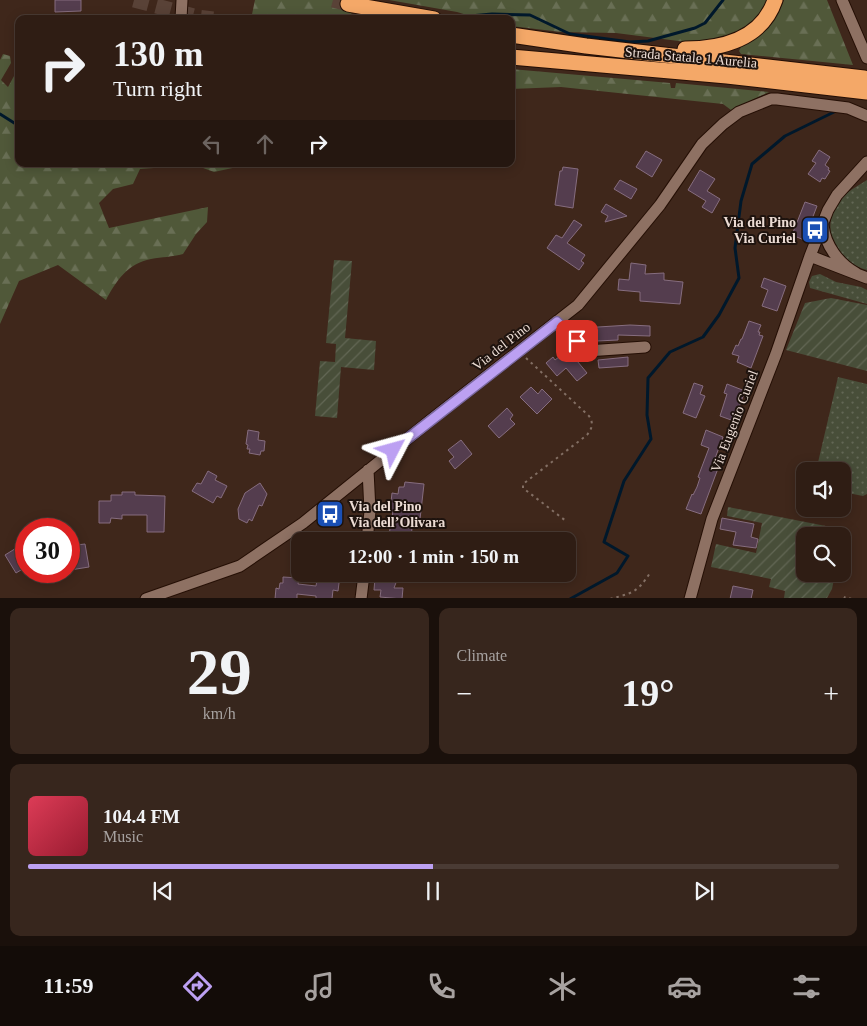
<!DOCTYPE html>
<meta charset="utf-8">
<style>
:root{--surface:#2f1d14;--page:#37261d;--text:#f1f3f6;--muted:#a7a2a0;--line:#4a3b34;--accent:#bca0f2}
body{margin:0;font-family:"Times New Roman",serif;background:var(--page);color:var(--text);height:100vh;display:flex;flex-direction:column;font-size:19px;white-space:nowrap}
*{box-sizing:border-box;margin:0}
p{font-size:16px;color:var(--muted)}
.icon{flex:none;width:28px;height:28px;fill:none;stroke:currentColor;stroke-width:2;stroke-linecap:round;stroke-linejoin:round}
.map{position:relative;height:598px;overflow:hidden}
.drawer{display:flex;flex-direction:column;gap:10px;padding:10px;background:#1a100b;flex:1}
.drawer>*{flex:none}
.top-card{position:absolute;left:15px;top:15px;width:500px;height:152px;border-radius:10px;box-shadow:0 2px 12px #0003,0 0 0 1px var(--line);background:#2f1d14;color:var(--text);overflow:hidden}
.controls{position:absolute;left:796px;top:462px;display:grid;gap:10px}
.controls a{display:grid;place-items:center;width:55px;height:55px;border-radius:10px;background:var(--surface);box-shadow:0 2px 12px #0003,0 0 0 1px var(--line);font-size:25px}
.speed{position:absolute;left:15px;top:518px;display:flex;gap:10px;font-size:25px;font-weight:700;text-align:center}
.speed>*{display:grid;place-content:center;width:65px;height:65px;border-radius:50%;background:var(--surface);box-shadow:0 2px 12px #0003,0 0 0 1px var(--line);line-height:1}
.speed .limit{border:8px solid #d22;background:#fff;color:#111}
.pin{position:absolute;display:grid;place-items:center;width:42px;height:42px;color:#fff;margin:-21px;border-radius:10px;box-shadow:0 2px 8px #0006}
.me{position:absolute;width:55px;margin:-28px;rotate:51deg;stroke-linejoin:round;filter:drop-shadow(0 0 4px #0008)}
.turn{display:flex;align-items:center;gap:18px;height:105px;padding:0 15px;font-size:22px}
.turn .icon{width:65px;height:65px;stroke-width:2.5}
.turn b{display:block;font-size:35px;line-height:42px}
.lanes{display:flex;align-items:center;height:48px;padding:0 15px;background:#0003;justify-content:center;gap:25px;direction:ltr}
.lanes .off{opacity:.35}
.big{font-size:38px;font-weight:700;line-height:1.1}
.drawer .tile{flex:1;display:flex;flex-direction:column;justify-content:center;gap:8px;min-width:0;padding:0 18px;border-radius:10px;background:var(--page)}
.drawer .dial{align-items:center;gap:0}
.dial b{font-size:65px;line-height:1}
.song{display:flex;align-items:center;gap:15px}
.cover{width:60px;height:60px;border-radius:8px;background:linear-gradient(135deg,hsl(350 70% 55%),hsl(350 70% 35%))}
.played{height:5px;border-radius:2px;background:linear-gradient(90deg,var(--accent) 50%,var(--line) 50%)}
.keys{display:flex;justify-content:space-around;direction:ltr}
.heat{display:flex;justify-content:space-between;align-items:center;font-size:28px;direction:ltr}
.drawer .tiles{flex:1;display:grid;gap:10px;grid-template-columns:1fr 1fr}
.tile:last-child{grid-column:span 2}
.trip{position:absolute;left:291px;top:532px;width:285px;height:50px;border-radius:10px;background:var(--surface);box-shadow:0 2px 12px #0003,0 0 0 1px var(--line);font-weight:700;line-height:50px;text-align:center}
.tab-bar{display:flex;height:80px;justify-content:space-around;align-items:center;background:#130c08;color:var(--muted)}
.tab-bar .icon{width:35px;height:35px}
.tab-bar .on{color:var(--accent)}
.tab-bar b{font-size:22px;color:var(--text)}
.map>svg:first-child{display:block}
.grass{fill:url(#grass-dots)}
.forest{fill:url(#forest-firs)}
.garden{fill:url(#garden-furrows)}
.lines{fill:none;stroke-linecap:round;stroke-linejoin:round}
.stream{stroke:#00182b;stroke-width:3}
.building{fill:#543d4e;stroke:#866d7f}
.highway-tunnel{stroke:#594237;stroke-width:15;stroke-dasharray:15 8;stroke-linecap:butt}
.minor-casing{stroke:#250f05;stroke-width:13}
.highway-casing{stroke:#250f05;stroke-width:17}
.path{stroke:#836f64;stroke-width:2;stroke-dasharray:2.5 4;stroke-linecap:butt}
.minor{stroke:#8e7163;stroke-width:11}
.highway{stroke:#f4a868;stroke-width:15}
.route-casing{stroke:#7a689d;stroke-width:12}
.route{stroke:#bca0f2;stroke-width:9}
.labels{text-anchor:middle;stroke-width:4;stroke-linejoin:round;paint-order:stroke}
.street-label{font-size:14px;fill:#ecdcd4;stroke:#1e130e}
.poi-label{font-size:14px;font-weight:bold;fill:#ecdcd4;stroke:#1e130e;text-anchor:end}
</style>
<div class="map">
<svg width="867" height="599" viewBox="0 0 867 599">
<defs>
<pattern id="grass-dots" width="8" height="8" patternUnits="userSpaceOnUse" patternTransform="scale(1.25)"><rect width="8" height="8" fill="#484e39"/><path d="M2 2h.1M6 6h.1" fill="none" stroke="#636755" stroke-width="1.8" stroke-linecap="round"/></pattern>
<pattern id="forest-firs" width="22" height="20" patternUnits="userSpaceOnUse" patternTransform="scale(1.25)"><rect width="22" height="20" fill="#505839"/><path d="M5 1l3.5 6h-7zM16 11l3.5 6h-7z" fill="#696f55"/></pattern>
<pattern id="garden-furrows" width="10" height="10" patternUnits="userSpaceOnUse" patternTransform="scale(1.25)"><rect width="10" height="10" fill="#484e39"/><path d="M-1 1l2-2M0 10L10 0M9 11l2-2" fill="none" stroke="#636755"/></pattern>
</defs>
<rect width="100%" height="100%" fill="#3f271b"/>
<!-- grass -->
<path class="grass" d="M867 180V270C830 260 817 220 847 193 853 188 861 184 867 180Z
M820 274 836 282 861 287 867 290V304L810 288 809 282 812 276Z
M838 377 867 384V494L863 496 843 492 842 471H816Z"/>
<!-- forest -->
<path class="forest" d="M255 0H349L346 9 352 14 379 19H251Z
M389 0H768L754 23 728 37 694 43 616 33 561 32 511 26V19H480L457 12Z
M784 0H827L853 65 741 54 739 51 741 47C763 31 774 26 784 0Z
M3 54 10 56 11 63 1 80 8 87 14 76V65L19 60V164H251L214 172 195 165 140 169 133 184 113 189 99 203 109 228 208 207 207 222 196 234 183 254C172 257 162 257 151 259 128 263 116 281 106 300L58 265 19 281 0 324V60Z
M511 69 670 83 671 88H675L676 83 769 92 731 110 723 104 561 87 511 89Z"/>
<!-- garden -->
<path class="garden" d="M334 260 352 261 345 338 376 341 374 370 341 367 337 418 315 416 320 361 335 362 336 344 326 343Z
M831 298 867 305V371L786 350 805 303Z
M728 507 831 527 829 536H805V574H835L832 589 827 598H784L785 591 769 587 771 579 711 567 716 544 756 553 762 523 727 516Z"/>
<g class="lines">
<!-- stream -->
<path class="stream" d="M459 17 492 14 530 15 570 34 630 42 648 41 695 28 705 23 723 0
M0 114 19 126
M570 599 617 573 628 556 604 542 624 481 651 439 647 415 648 378 670 352 703 337 719 315 739 278 735 248 741 201 752 164 785 136 834 112"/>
</g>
<!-- building -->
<path class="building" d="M55 0H81V11L55 12Z
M819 150 830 157 825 165 829 168 828 170 830 171 825 179 822 178 820 182 808 174 816 163 812 161Z
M646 151 662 160 652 177 636 167Z
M563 167 578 169 573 208 555 205 560 171H562Z
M700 170 715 179 707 191 720 199 712 213 702 207 706 201 688 190Z
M620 180 637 189 631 199 614 189Z
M805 202 817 206 804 240 792 235Z
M606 204 627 216 605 222 608 216 601 212Z
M574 220 582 225 567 243 585 255 581 261 584 263 579 270 547 248 556 235 562 238Z
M631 263 646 265 645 274 664 273V280L683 282 680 304 640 301V292L618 290 619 279 629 280Z
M764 278 786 286 777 311 762 306 768 290 761 287Z
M749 321 761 325 758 332H760L759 335 763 336 751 368 737 362 739 356 732 354 736 345 738 346 741 339H742Z
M630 325 650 326V336L618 335V340L597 341V339H590V336H582V328Z
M568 350 587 373 577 381 566 368 557 376 546 363 553 357 555 360Z
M628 357V366L599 368 598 360Z
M694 383 703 386 700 394 705 396 696 418 683 413Z
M727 384 745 391 734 421 720 416 727 394 724 393Z
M531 387 538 394 542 389 552 399 537 414 520 397Z
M507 408 513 415 510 419 515 424 499 438 488 426Z
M248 430 259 432 258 440 265 441 264 451H261L260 455 249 453 250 449H247L248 445 246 444Z
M706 430 723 437 714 461 720 463 701 514 686 509 692 494 693 495 697 487 700 478 698 477 709 448 701 445Z
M461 440 472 454 455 469 449 461 454 457 448 450Z
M208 471 217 476 215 480 227 486 221 498 217 496 213 503 192 491 197 483 201 484Z
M405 482 424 484 419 528 412 527 411 541H388L393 511H390L392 493 398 494 399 487H404Z
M260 483 267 494 262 506 259 505 252 521 249 519 247 523 239 519 238 509 245 493Z
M122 492H135V495L165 496 164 532H147V515H122V519L111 518 110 523H99V501H111V495H122Z
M722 518 754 524 751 537 758 539 756 548 733 545 736 532 720 529Z
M26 542V567L16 573 5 555Z
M85 544 89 567 70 570 69 557 78 556 76 545Z
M318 574 340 575 338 591 333 590 332 599H316V596L297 594V599H275L276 588 279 589 280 583H283V577L299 578 298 584 316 586Z
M375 578 397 580 394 588H403L402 599 380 597 381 590H374Z
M733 586 753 590 751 599H730Z"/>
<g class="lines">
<!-- highway-tunnel -->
<path class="highway-tunnel" d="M134 0 198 17 213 19
M333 0 348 4"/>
<!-- minor casing -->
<g class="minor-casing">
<path id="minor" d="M842 0 867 58
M181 19 182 0
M823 225C825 245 839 264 856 273
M810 256 867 278
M557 321 587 351 645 347
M367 541 370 511 368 470
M146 599 240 566 303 523 432 419 578 305 660 205 702 144 723 124 739 112 771 99H777L848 108 867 116
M361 599 364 574
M690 599 712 519 776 354 810 256 828 210 837 195 867 162"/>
</g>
<!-- highway casing -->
<g class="highway-casing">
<path id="highway" d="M348 4 434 19
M511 35 586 46 864 78
M685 49C722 49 762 39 775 0
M511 57 727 76 867 92"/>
</g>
<!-- path -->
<path class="path" d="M526 358 589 416C594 424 592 428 587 435L523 484V488L566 521
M610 599C632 593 637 593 650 573
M844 599 845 597 852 599"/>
<!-- minor -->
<use href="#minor" class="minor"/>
<!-- highway -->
<use href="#highway" class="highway"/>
</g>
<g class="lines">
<!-- route casing -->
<g class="route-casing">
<path id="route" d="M393 450 557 322 577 341"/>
</g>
<!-- route -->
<use href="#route" class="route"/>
</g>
<!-- icons -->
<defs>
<g id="bus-square" transform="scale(1.4375)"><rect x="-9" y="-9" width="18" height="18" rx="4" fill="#1a4fb4" stroke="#1e130e"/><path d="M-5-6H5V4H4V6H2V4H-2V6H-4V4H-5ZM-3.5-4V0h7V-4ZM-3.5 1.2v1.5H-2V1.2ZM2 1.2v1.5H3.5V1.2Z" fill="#fff"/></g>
</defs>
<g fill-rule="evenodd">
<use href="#bus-square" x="815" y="230"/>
<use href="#bus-square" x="330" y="514"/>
</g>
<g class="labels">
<!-- street labels -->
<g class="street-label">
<text transform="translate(691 57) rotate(5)" y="5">Strada Statale 1 Aurelia</text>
<text transform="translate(501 346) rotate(-38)" y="5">Via del Pino</text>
<text transform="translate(734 421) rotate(-69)" y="5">Via Eugenio Curiel</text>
</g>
<!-- poi labels -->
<g class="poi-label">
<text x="796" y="227">Via del Pino<tspan x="796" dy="16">Via Curiel</tspan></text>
<text x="349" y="511" text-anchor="start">Via del Pino<tspan x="349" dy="16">Via dell’Olivara</tspan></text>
</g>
</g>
</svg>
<div class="controls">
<a><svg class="icon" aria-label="sound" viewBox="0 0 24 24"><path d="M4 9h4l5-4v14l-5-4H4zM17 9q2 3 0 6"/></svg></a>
<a><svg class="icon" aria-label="search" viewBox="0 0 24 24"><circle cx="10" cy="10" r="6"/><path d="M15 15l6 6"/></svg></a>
</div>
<div class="speed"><div class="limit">30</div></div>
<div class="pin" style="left:577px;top:341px;background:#d93025"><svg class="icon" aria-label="arrive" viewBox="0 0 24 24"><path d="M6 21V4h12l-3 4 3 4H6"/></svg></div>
<svg class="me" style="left:393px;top:450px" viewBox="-20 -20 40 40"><path d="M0-17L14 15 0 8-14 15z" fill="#bca0f2" stroke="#fff" stroke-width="4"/></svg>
<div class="trip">12:00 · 1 min · 150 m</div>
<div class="top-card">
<div class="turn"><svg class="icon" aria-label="right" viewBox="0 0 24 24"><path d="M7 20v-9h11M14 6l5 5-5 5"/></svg><div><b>130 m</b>Turn right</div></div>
<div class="lanes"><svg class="icon off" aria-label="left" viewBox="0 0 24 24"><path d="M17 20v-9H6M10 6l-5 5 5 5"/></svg><svg class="icon off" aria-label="ahead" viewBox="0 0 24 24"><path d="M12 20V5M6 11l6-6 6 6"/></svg><svg class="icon" aria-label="right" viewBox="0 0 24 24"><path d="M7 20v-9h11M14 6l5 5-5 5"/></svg></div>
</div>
</div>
<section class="drawer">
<div class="tiles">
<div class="tile dial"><b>29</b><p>km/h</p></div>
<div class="tile"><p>Climate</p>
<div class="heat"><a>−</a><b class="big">19°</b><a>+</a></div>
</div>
<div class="tile">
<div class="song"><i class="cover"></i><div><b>104.4 FM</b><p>Music</p></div></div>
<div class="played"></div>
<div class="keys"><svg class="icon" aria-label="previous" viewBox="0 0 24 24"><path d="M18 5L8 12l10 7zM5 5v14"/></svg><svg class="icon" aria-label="pause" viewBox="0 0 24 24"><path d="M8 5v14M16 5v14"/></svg><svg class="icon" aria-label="next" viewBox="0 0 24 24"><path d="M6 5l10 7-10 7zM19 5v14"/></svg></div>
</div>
</div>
</section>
<nav class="tab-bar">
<b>11:59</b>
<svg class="icon on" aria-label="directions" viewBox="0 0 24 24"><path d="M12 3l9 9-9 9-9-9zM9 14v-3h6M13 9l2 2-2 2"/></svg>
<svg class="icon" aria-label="music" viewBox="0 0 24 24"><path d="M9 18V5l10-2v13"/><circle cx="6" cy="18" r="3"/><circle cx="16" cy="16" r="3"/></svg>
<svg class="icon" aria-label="phone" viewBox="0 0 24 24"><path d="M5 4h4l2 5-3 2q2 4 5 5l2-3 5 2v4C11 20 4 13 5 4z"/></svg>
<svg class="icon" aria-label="climate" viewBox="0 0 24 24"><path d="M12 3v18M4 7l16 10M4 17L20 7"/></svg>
<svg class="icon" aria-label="car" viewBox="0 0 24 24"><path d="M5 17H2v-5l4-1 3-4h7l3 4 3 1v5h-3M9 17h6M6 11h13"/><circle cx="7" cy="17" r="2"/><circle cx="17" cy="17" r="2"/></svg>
<svg class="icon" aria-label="filters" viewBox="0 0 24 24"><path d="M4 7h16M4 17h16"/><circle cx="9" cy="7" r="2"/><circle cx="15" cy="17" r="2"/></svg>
</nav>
